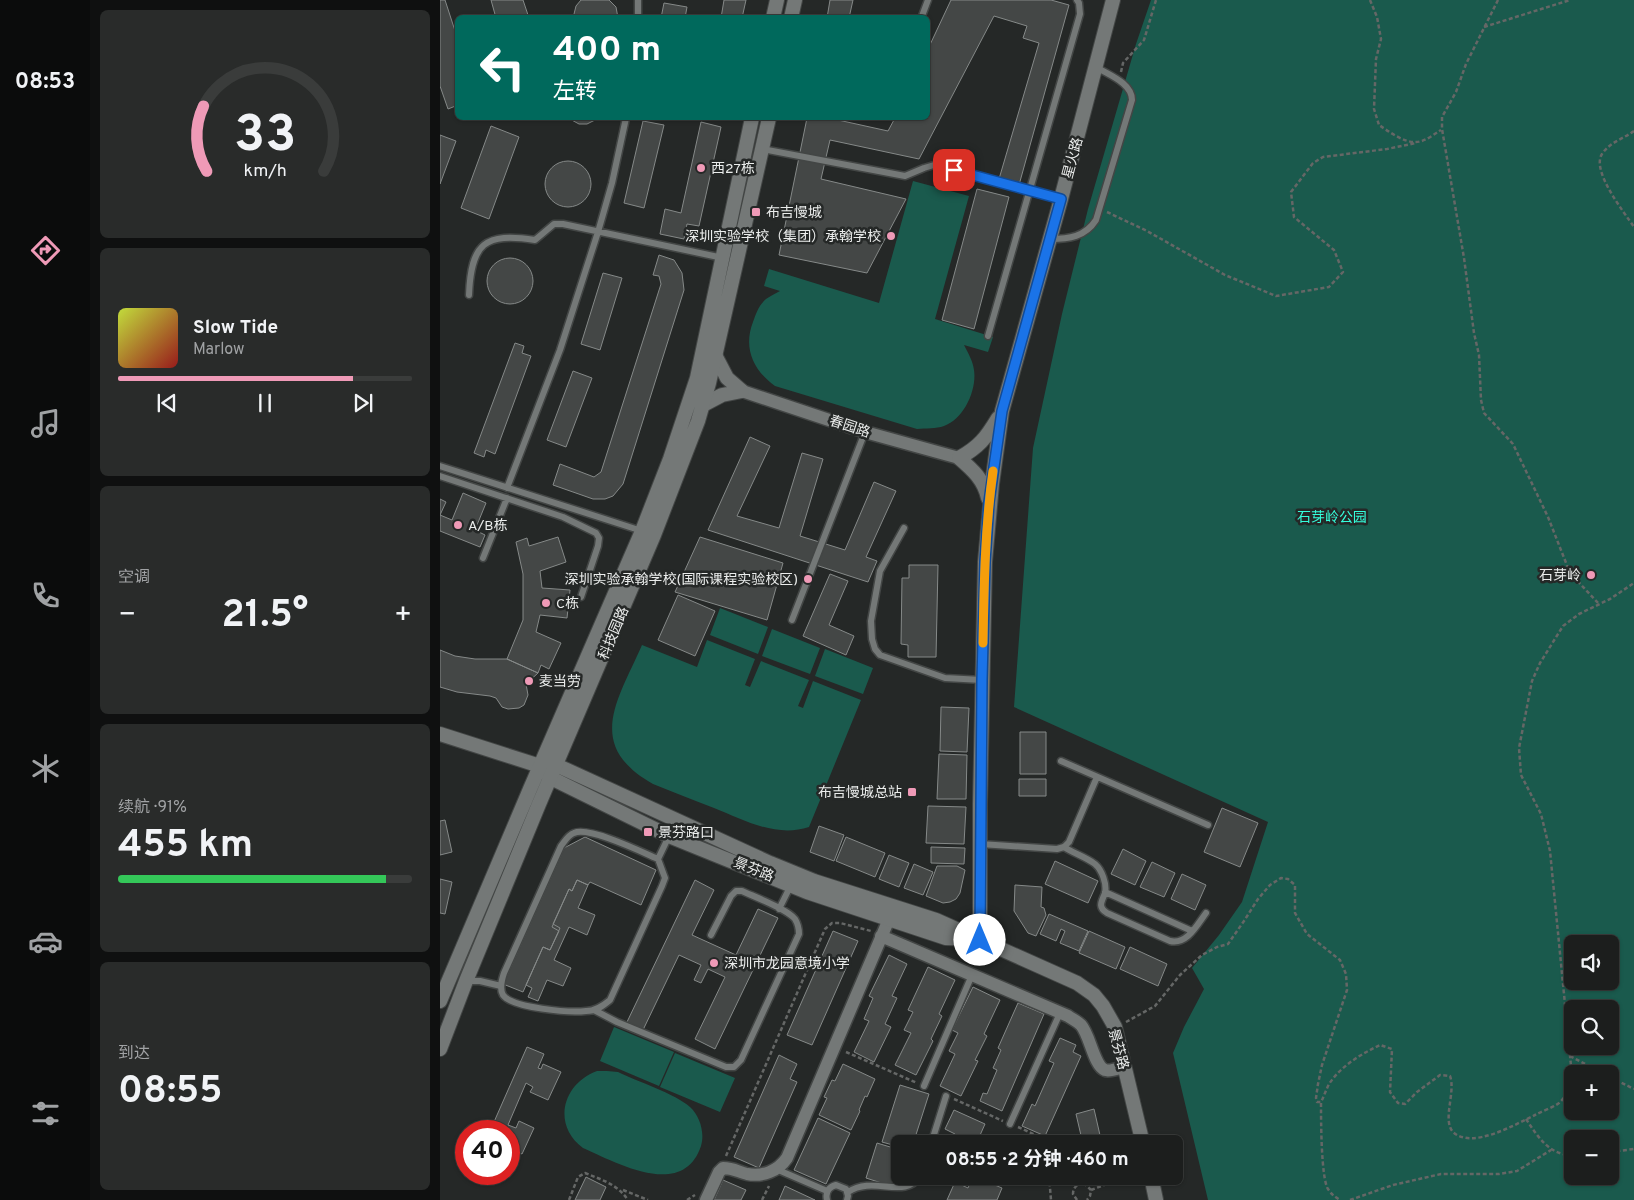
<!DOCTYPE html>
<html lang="zh">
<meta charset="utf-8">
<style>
:root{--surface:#1c1e1d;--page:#292b2a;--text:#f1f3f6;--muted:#a0a2a4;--line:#3a3c3b;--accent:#ef9ab7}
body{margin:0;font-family:Overpass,"Noto Sans SC",sans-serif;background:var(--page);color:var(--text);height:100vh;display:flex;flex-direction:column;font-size:19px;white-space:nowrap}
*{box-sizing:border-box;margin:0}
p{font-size:16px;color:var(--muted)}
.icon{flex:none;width:28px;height:28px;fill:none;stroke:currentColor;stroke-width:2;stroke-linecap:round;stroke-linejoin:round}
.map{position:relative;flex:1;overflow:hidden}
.drawer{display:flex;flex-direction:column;gap:10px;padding:10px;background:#0f1010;width:350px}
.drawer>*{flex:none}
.top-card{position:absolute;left:15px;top:15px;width:475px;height:105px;border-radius:8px;box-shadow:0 1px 4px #0004,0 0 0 1px var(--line);background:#00695c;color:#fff;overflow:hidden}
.buttons{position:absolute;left:1124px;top:935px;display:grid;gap:10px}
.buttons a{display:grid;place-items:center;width:55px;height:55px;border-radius:8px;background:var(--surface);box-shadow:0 1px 4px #0004,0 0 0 1px var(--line);font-size:25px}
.speed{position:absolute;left:15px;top:1120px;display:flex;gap:10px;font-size:25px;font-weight:700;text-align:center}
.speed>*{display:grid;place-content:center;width:65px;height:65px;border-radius:50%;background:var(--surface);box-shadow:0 1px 4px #0004,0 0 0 1px var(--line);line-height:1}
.speed .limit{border:8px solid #d22;background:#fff;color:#111}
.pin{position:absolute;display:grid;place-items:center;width:42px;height:42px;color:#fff;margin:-21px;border-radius:10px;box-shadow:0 2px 8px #0006}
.me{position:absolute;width:55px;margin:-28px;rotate:0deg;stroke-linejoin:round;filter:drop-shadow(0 0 4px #0008)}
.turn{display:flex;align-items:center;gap:18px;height:105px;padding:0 15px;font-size:22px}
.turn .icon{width:65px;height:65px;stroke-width:2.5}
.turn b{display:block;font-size:35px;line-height:42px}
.big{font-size:38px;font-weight:700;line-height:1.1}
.drawer .card{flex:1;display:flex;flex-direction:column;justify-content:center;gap:8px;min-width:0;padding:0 18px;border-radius:8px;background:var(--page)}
.drawer .dial{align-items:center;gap:0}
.dial svg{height:130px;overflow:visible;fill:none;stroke:var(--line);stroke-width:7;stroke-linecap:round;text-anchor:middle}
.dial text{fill:var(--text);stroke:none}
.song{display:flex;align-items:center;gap:15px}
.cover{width:60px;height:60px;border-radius:8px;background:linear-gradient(135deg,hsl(70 70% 55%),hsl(0 70% 35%))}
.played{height:5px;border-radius:2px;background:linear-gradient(90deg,var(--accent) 80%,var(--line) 80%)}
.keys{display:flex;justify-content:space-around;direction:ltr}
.heat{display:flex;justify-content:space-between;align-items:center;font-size:28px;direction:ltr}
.charge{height:8px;border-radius:4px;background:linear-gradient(90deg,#34c759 91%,var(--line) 0)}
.trip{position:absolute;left:451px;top:1135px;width:292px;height:50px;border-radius:8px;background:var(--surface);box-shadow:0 1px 4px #0004,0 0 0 1px var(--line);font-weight:700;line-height:50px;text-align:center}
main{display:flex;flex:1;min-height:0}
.tabs{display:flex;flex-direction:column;width:90px;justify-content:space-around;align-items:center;background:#0b0c0c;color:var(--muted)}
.tabs .icon{width:35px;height:35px}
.tabs .on{color:var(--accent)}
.tabs b{font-size:22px;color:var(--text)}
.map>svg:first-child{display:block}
.green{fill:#1a5a4d;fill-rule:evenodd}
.building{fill:#444746;stroke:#858988}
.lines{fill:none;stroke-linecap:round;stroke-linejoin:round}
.service-casing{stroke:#434645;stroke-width:9}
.minor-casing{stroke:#434645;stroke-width:15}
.tertiary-casing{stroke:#434645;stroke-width:16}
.secondary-casing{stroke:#434645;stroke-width:16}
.path{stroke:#656766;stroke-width:2.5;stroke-dasharray:4 2.5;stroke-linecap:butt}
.service{stroke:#747877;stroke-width:6}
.minor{stroke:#747877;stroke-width:12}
.tertiary{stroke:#747877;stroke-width:14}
.secondary{stroke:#747877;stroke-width:14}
.route-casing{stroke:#114b97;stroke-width:12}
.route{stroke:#1a73e8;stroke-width:9}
.slow{stroke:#f59e0b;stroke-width:9}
.poi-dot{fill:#ef9ab7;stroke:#252827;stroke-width:2}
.labels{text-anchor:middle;stroke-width:5;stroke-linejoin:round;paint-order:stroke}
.street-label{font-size:14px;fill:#ebedec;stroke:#252827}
.poi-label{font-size:14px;fill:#ebedec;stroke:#252827;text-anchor:start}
.park-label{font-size:14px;fill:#34fedc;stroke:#252827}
</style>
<main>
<nav class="tabs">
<b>08:53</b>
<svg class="icon on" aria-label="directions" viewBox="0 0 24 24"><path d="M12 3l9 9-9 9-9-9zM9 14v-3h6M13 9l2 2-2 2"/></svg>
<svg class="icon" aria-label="music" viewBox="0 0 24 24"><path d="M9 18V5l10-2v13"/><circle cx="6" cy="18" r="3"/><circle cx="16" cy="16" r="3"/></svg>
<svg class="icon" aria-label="phone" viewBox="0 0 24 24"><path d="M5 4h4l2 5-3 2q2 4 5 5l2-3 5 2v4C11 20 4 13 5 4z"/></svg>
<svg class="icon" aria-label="climate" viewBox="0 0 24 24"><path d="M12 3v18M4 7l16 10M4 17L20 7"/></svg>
<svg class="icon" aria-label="car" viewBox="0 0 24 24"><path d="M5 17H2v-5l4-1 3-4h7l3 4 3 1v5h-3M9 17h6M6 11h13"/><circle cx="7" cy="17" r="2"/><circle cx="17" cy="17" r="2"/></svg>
<svg class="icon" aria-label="filters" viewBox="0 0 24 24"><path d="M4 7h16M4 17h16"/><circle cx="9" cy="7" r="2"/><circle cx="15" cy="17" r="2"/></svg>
</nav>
<section class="drawer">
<div class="card dial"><svg viewBox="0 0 100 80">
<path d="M14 69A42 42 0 1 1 86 69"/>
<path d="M14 69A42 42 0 0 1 12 29" stroke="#ef9ab7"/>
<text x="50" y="56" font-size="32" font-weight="700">33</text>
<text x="50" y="72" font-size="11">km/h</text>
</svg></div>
<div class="card">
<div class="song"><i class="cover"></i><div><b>Slow Tide</b><p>Marlow</p></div></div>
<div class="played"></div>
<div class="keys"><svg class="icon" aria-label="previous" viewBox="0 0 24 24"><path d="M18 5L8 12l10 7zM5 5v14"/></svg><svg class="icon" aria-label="pause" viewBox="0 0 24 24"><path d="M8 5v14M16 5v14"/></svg><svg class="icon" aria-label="next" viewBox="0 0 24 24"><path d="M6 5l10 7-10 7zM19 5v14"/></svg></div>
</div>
<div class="card"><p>空调</p>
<div class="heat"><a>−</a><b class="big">21.5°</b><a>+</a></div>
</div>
<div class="card"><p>续航 · 91%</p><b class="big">455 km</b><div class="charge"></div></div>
<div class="card"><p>到达</p><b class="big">08:55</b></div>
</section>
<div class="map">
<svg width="1194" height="1200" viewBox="0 0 1194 1200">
<rect width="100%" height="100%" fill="#252827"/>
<!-- green -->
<path class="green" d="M711 0H1194V1200H768L733 1053 744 1027 764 989 752 968 779 935 802 902 828 822 574 707 593 448 622 314 648 209 696 44ZM1132 944H1170V981H1132ZM1132 1009H1170V1046H1132ZM1132 1074H1170V1111H1132ZM1132 1139H1170V1176H1132Z
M473 181 529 196 495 319 553 337 548 352 524 345C528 353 533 361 534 370 537 390 524 419 504 426 496 429 486 428 477 429L335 386C313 370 303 348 313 322 316 313 319 305 326 299 330 296 335 294 340 291L324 286 329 269 439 303Z
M280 608 328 627 318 654 270 635Z
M332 629 380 648 370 674 322 656Z
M267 640 315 659 305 685 310 687 321 661 369 680 358 706 363 708 373 681 421 700 369 827C336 838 304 820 274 808 253 800 233 792 213 784 144 745 178 700 202 645L257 667Z
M385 649 433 668 423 694 375 676Z
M174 1027 234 1052 219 1086 160 1061Z
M235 1053 295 1078 280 1112 220 1087Z
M157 1071H167L178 1072C196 1081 236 1094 250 1107 260 1116 265 1133 261 1146 243 1200 177 1163 143 1148 112 1125 122 1084 157 1071Z"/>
<!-- building -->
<path class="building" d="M0 0H5L18 40V105L8 109 0 86Z
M51 0H83L89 18H56Z
M141 0H169L176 7 178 18H133L136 6Z
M284 0H306L302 18H281Z
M390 0H413L409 18H387Z
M511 0H611L629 5 579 185 559 179 599 43 583 38 587 26 554 16 479 159 390 140 381 179 466 199 427 273 339 255 367 118H389L448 131 455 118H488V49Z
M224 3 247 7 245 18H221Z
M128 118H159L147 124H139Z
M203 121 224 125 204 208 184 203Z
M261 122 281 127 259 226 247 224 244 239 220 234 225 209 241 213Z
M51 126 79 137 49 219 21 208Z
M0 135 16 141 0 184Z
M105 184a23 23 0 1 1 46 0a23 23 0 1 1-46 0Z
M537 189 569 197 534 329 502 320Z
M219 255 234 260 242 273 244 290 183 484 173 496 165 499H153L113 485 120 464 154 477 161 472 221 284 219 276 213 275Z
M47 281a23 23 0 1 1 46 0a23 23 0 1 1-46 0Z
M163 273 182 278 160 350 141 344Z
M75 343 84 346 82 353 91 356 55 454 46 450 44 457 34 453Z
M133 371 152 378 126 447 107 440Z
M310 437 330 446 297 516 339 528 362 453 383 459 360 536 405 550 434 482 456 491 426 557 437 561 428 582 268 530Z
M23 493 46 503 35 530 45 535 40 547 0 531V499L6 502 0 515 12 520Z
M118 537 126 562 100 571 102 588 130 590 127 618 100 615 96 632 121 643 109 669 101 665 98 673 67 659 83 620V574L76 542 87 538 89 546Z
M260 537 343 563 327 620 235 592Z
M469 565H498L496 657H468V645L461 644 462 578H469Z
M390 574 408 581 389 625 414 636 406 655 363 636Z
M238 595 275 611 255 656 218 640Z
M0 650 15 656 35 659H67L98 673 86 684 88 695 84 705 79 708 68 709 62 707 56 698 50 696 17 692 0 687Z
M501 707 529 708 527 752 500 751Z
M580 732H606V774H580Z
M499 754 527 755 526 799H497Z
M579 779H606V796H579Z
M488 806 526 807 524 844 486 843Z
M782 808 818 823 800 867 764 852Z
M5 820 12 852 0 855V821Z
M379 826 404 835 394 861 370 852Z
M145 837 216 870 201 905 150 882 148 885 137 880 132 891 129 889 113 924 120 928 110 950 103 947 83 992 63 984 124 848Z
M406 837 445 853 435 877 396 861Z
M491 847 525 848 524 864 491 863Z
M683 849 706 861 695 885 671 874Z
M449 855 469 863 459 887 439 879Z
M615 861 658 881 648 903 605 884Z
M712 862 735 873 724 897 700 887Z
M474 864 493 872 483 895 464 888Z
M497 866H517L525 870 520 893 516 899 510 902 503 903 486 896Z
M742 874 766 885 755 910 731 899Z
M0 879 12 882 5 914 0 913Z
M137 880 148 885 138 908 155 915 147 935 129 927 114 960 131 968 123 986 107 980 98 1001 88 997 92 988 86 985 103 947 110 950 119 931 112 927 129 889 132 891Z
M255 880 274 890 252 935 296 955 318 909 338 918 275 1049 255 1039 285 977 268 969 261 983 254 980 261 965 239 955 203 1030 187 1022Z
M575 885 602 887 601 907 604 908 606 915 596 936 588 933 574 911Z
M609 914 648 931 639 951 620 943 625 931 621 929 616 941 600 934Z
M393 931 418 941 372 1045 347 1035Z
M649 931 685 947 676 969 639 953Z
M690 947 727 964 718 986 680 969Z
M449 955 467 964 452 996 457 998 445 1024 451 1027 434 1062 414 1052 429 1021 424 1019 433 998 429 996Z
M488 967 515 980 499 1014 502 1016 491 1039 493 1041 476 1075 455 1065 471 1033 464 1030 473 1012 468 1010Z
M533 987 560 1000 544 1034 547 1036 535 1060 538 1061 521 1096 500 1086 515 1054 509 1051 518 1033 512 1030Z
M578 1003 604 1014 562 1111 540 1101 543 1093 547 1094 557 1070 553 1068 561 1050 558 1048Z
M620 1038 636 1045 633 1052 641 1056 605 1136 582 1126 592 1104 595 1106 614 1063 609 1061Z
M87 1047 104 1054 98 1068 101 1069 103 1064 121 1072 108 1100 90 1092 93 1087 86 1083 68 1125 76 1128 79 1121 94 1128 82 1154 69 1148V1131H50Z
M339 1055 357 1064 350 1079 357 1082 319 1168 294 1157Z
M403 1064 435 1079 427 1097 425 1096 419 1110 420 1111 411 1130 379 1115 387 1098 384 1097 392 1080 395 1081Z
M460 1085 489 1094 473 1144H460V1147L442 1142Z
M654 1109 662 1144H643L636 1114Z
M514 1110 545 1124 537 1142 542 1144H511L515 1134 505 1129Z
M378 1118 410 1133 386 1184 354 1170Z
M437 1143 460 1150V1176H461L457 1188 426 1178Z
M533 1176 562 1188 557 1200H507L515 1182 528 1188Z
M146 1177 166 1187 160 1200H135Z
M283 1180 306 1190 301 1200H274Z
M345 1186 375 1200H339Z"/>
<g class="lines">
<!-- service casing -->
<g class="service-casing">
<path id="service" d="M482 16 488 0
M198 18V0
M322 149 465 176 484 168 494 165 621 199
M610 239C629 239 645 237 656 220L692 100C692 83 669 75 656 67
M29 295C31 243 45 232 95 240L114 224H123L283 258
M548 336 640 14 639 3 637 0
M0 466 202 531
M0 476 123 517 156 533 159 538 158 546 141 597
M67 488 120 350 158 232 172 183 186 118
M464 528 440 571 431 621 432 639 435 649 440 655 505 678 542 680
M43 558 67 498
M352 620 425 432
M621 761 768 825
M540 844 617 849 624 847 629 842 657 777
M624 847C633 853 646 857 655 864 662 870 667 884 665 893 662 901 657 907 667 913L730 941C747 945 757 925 766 913
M218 859C202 852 149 826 134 833 128 835 125 841 121 846L64 973C62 979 59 988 63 995 72 1008 130 1013 146 1011 156 1011 163 1006 170 1000L222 886 225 878 218 859 229 836
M665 892 752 931
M339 909 351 885
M26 981H40L61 986
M154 1010 177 1022 286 1067H294L301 1060 359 934C359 929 358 924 355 919 347 909 315 897 302 891H296L291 896 271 935
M484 1086 532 975
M570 1124 620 1013
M491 1144 506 1096
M336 1169 387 1191
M408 1192C434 1175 465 1200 480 1176
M387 1200C385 1192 389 1187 396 1185L406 1189 408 1196 407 1200"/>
</g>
<!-- minor casing -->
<g class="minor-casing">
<path id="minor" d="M302 391 425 432 519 458
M441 936 628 1016C632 1019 637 1021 641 1025 650 1035 654 1066 665 1070 670 1072 679 1068 684 1067
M266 1200 279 1172 283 1168C294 1168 298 1172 307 1174 323 1177 338 1171 347 1158L449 919"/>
</g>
<!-- tertiary casing -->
<g class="tertiary-casing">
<path id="tertiary" d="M275 355 287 378 302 391
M263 405 282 395 302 391
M548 498C544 480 533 470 519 458 539 447 546 438 558 418
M0 734 100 766 116 765 330 863 374 881 496 920 637 983 654 995 663 1006 675 1027 703 1144
M104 770 111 778 229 836 367 892 506 938 532 939
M540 940V804L545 562 552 484 562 411 621 199 673 0
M711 1176 716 1200"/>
</g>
<!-- secondary casing -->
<g class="secondary-casing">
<path id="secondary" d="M333 18 337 0
M351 18 355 0
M0 1001 90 789 202 531 230 459 257 378 312 118
M0 1049 26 981 99 804 214 535 258 421 269 383 329 118"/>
</g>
<!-- path -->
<path class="path" d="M930 0 937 17 941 39 936 59 934 109 939 125C948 131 964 143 976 142 985 142 994 134 1001 130
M1058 0 1026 64 1016 92 1002 117V129L1024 258 1034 333 1039 355 1041 400 1044 413 1073 444 1108 517 1130 573 1159 604
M1044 27 1130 0
M681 72 683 63 704 40 716 0
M1194 131C1183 139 1170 142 1162 154 1151 171 1184 212 1194 227
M667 212 707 231 785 275 836 296 889 287 903 272 894 250 854 217 851 192 873 163 883 157 947 149 976 143
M686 1022 715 1006 740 975 762 955 777 947 788 944 804 921 818 899 830 885 841 878 848 879 855 885V913L867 934 900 960 906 974 907 990 882 1065 878 1084 876 1098 877 1102H881C884 1096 886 1090 889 1084 901 1066 921 1054 940 1045L952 1049 950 1092 958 1103 965 1104 977 1092 1000 1075 1010 1076C1016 1092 1002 1120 1013 1132 1032 1150 1076 1124 1095 1115 1102 1111 1112 1108 1119 1103 1127 1096 1131 1086 1132 1076L1110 851 1101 814 1081 775 1079 748 1092 681 1100 663 1123 626 1139 614 1170 599 1194 583
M406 1052 477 1083
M1130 1056 1164 1074
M1170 1077 1194 1089
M514 1099 563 1121
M881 1103C881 1119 881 1178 888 1189 891 1194 895 1197 900 1200
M1086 1119C1098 1137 1109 1155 1132 1155
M578 1127 615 1144
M1170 1152 1194 1149
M286 1156 385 929 392 923H400L431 931
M550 1176C571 1185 581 1189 601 1176
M609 1176 611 1200
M643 1176 645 1184 651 1190 650 1196 647 1200
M183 1190 208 1200
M651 1190 688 1176
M129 1200 138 1177 145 1173C162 1180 177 1184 188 1200
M247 1200 255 1195
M322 1200 329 1186
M637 1200 633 1194C633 1187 638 1183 645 1184
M910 1200 953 1185 1001 1174H1059L1077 1171 1111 1150"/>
<!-- service -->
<use href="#service" class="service"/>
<!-- minor -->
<use href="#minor" class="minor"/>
<!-- tertiary -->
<use href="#tertiary" class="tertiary"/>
<!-- secondary -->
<use href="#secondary" class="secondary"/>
</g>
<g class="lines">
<!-- route casing -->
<g class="route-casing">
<path id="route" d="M514 170 621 199 562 411 549 502 545 562 542 680 540 940"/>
</g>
<!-- route -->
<use href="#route" class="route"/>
<!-- slow -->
<path class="slow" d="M543 643C544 585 545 528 553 471"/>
</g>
<!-- markers -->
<g class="poi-dot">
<circle cx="261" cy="168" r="5"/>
<rect x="311" y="207" width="10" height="10" rx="2.5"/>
<circle cx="451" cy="236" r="5"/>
<circle cx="18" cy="525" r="5"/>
<circle cx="1151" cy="575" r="5"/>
<circle cx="368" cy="579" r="5"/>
<circle cx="106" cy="603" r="5"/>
<circle cx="89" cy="681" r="5"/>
<rect x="467" y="787" width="10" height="10" rx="2.5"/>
<rect x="203" y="827" width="10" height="10" rx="2.5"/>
<circle cx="274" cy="963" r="5"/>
</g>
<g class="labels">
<!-- street labels -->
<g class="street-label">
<text transform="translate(632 158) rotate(-75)" y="5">星火路</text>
<text transform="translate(410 426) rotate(18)" y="5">春园路</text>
<text transform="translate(173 633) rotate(-67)" y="5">科技园路</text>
<text transform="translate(314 869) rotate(22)" y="5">景芬路</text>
<text transform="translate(679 1049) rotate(75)" y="5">景芬路</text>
</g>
<!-- poi labels -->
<g class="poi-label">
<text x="271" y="173">西27栋</text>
<text x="326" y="217">布吉慢城</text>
<text x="441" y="241" text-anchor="end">深圳实验学校（集团）承翰学校</text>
<text x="28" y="530">A/B栋</text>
<text x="1141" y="580" text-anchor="end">石芽岭</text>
<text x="358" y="584" text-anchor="end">深圳实验承翰学校(国际课程实验校区)</text>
<text x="116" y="608">C栋</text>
<text x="99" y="686">麦当劳</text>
<text x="462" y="797" text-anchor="end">布吉慢城总站</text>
<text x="218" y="837">景芬路口</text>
<text x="284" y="968">深圳市龙园意境小学</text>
</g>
<!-- park labels -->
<g class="park-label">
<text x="892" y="522">石芽岭公园</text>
</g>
</g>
</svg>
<div class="buttons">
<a><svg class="icon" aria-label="sound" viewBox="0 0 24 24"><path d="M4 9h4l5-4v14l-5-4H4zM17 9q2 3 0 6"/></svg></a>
<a><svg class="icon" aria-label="search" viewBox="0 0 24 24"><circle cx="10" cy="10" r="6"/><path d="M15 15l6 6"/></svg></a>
<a>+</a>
<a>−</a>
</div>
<div class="speed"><div class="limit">40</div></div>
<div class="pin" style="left:514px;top:170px;background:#d93025"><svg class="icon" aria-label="arrive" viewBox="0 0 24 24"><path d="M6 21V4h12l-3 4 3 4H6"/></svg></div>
<svg class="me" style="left:540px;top:940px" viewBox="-20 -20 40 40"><circle r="19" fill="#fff"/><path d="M0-13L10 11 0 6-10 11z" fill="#1a73e8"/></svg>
<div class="trip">08:55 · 2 分钟 · 460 m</div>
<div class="top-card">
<div class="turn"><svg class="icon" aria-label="left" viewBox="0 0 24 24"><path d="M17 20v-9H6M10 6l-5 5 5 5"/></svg><div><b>400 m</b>左转</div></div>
</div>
</div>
</main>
